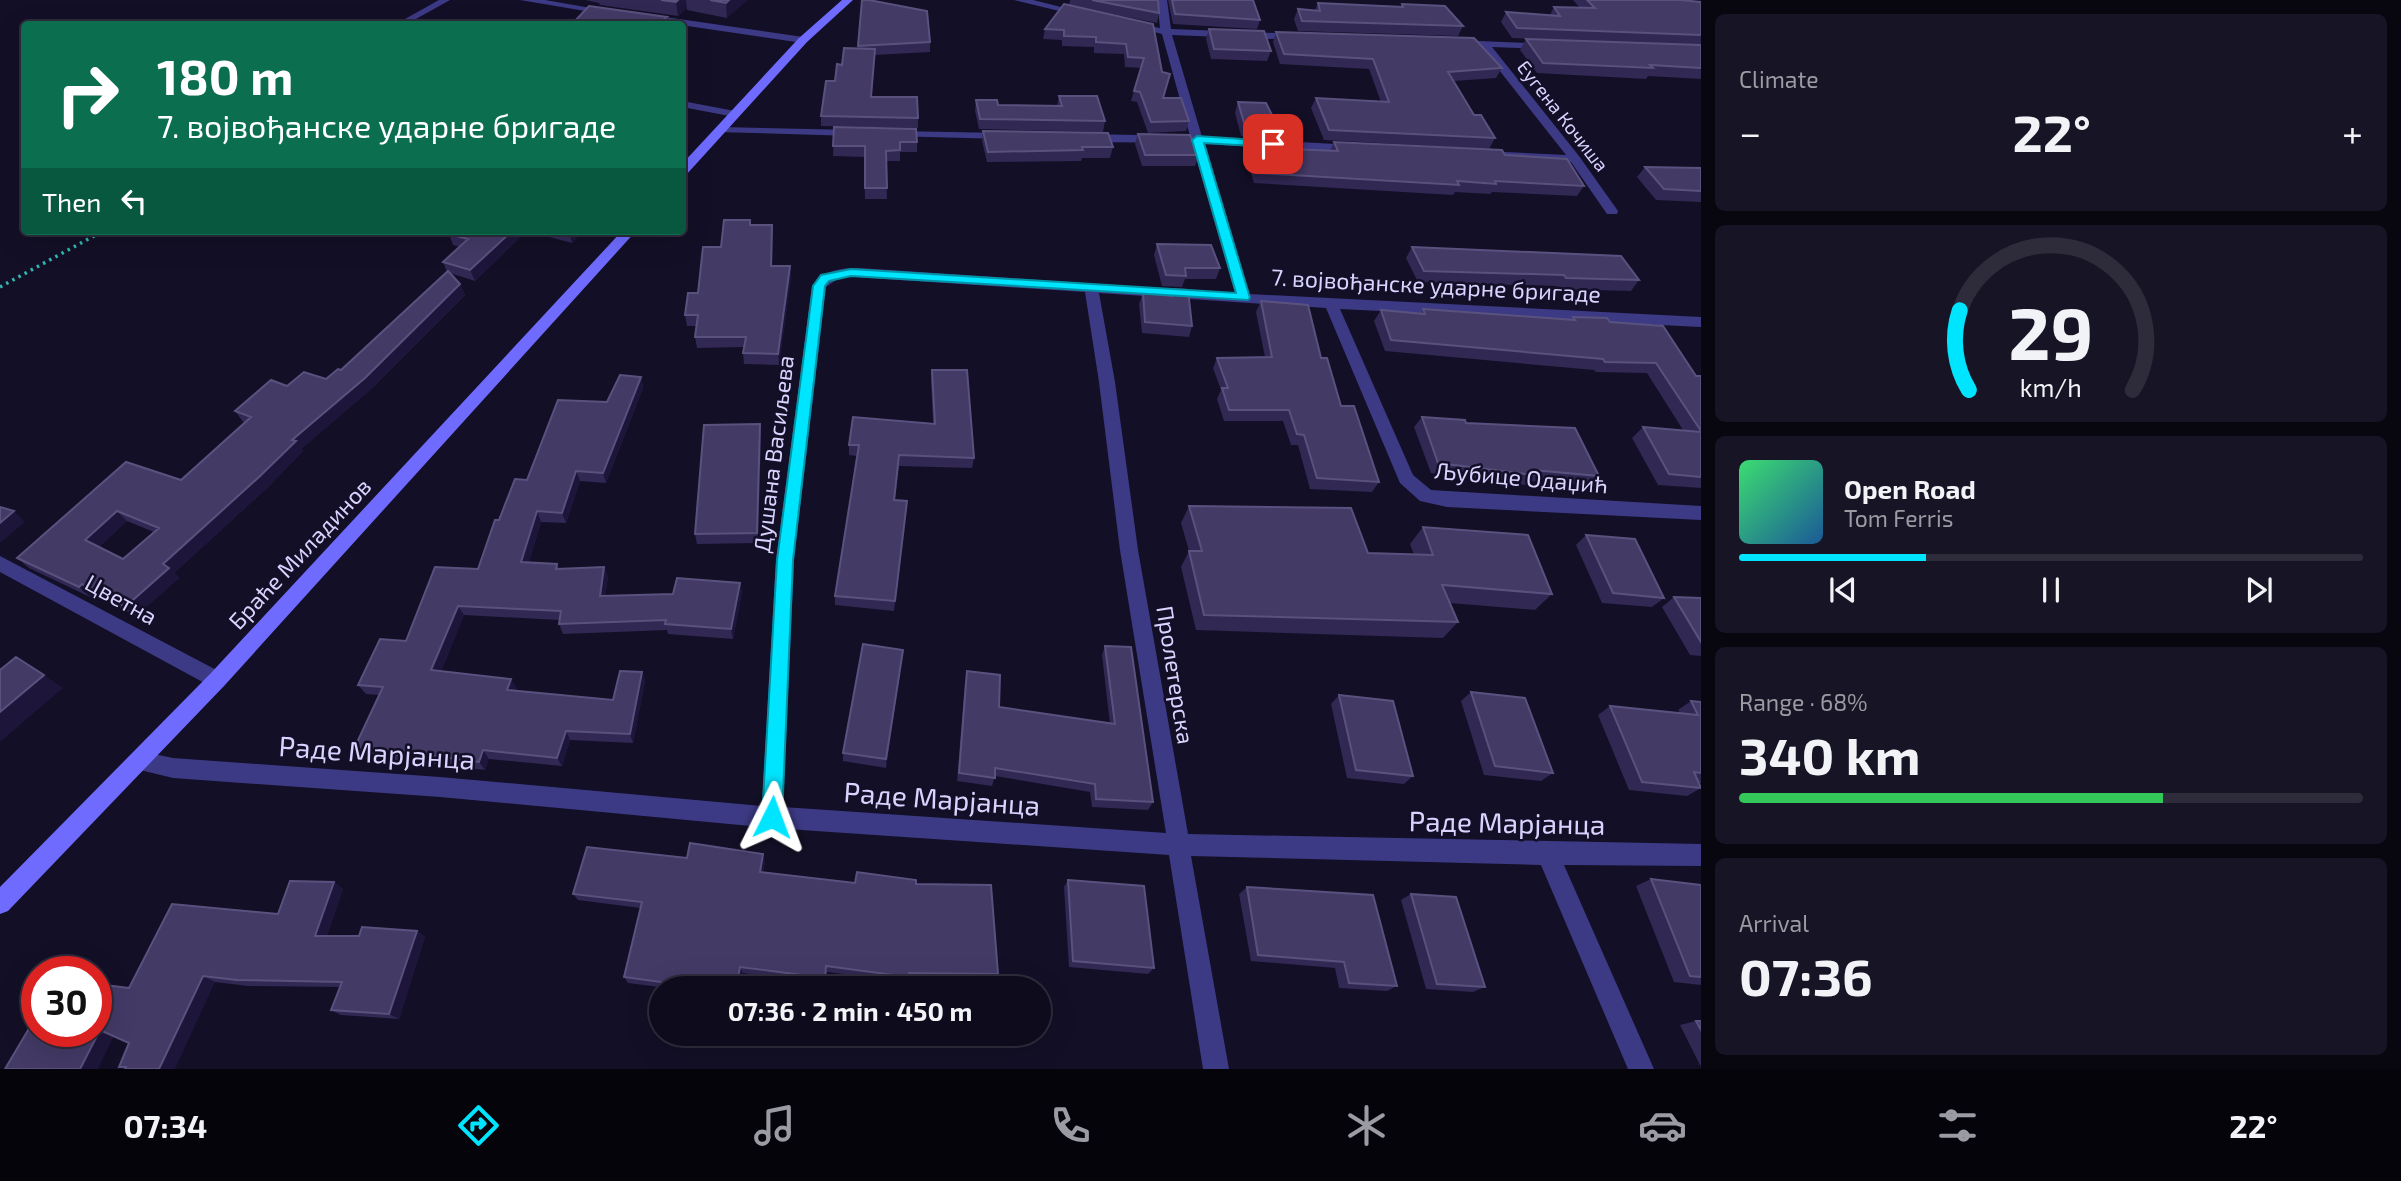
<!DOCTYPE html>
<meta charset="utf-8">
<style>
:root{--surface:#0e0b1c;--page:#171425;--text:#f1f3f6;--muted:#9b9ba3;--line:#2e2b3b;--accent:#00e5ff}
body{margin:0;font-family:"Exo 2",sans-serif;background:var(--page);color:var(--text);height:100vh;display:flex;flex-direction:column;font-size:26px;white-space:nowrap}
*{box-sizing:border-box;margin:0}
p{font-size:23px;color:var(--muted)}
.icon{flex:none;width:38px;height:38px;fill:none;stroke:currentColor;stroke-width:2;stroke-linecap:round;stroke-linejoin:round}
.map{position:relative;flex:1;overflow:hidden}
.details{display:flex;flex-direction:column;gap:14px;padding:14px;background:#08060f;width:700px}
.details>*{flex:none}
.top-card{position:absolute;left:21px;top:21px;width:665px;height:214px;border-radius:7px;box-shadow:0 7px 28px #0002,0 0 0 2px var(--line);background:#0b6e4f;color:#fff;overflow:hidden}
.speed{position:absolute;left:21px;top:956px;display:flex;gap:14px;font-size:35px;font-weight:700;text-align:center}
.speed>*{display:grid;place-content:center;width:91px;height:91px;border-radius:50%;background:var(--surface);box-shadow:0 7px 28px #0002,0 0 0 2px var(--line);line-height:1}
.speed .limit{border:10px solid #d22;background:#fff;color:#111}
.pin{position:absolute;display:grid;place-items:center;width:60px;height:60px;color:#fff;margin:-30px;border-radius:14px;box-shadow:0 4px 10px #0006}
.me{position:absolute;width:77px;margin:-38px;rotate:3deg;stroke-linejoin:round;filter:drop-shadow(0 0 5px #0008)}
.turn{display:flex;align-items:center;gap:24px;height:147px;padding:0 21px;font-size:32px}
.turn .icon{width:91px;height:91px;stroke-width:2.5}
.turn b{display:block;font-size:49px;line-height:60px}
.then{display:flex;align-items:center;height:66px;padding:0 21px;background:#0003;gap:14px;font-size:26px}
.big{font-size:52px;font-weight:700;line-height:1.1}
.details .tile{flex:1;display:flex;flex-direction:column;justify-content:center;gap:10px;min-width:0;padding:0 24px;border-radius:10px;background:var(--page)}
.details .dial{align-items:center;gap:0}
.dial svg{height:182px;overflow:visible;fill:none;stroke:var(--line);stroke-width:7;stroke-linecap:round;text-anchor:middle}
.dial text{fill:var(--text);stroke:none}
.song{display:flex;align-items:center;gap:21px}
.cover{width:84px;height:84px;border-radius:10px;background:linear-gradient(135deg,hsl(140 70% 55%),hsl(210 70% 35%))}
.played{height:7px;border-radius:4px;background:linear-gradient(90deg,var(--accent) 30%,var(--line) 30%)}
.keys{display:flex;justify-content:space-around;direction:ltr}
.heat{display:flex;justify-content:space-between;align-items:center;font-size:38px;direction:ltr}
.charge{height:10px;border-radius:5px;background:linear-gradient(90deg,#34c759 68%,var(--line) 0)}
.trip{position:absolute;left:649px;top:976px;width:402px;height:70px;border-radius:35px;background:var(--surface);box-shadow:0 7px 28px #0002,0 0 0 2px var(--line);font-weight:700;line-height:70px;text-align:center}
.tab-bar{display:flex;height:112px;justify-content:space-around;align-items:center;background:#06040b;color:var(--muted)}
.tab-bar .icon{width:49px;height:49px}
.tab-bar .current{color:var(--accent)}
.tab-bar b{font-size:32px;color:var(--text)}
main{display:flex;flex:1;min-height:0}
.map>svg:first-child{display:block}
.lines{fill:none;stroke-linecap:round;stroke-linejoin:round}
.path{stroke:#2fb8b0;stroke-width:3.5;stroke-dasharray:2.5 4.5;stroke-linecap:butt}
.service{fill:#3d3a85;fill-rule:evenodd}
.minor{fill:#3d3a85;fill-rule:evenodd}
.secondary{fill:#6f6bff;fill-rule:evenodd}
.wall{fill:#312854;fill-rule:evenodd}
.shaded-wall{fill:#1d163a}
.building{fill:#433a66;stroke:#5a527e;stroke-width:2;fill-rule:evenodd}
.route{fill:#00e5ff;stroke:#0095a6;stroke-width:2}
.labels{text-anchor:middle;stroke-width:5;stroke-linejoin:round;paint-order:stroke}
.far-street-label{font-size:19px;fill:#d9d4ff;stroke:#130f26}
.street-label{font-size:23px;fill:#d9d4ff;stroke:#130f26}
.near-street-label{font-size:28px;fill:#d9d4ff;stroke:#130f26}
</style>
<main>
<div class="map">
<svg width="1701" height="1069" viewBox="0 0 1701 1069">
<rect width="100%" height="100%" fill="#130f26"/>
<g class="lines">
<!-- path -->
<path class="path" d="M0 287 103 231"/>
<!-- service -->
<path class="service" d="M439 0H450L407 24H396Z
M682 101 735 111 740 114 735 117 682 107Z"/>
<!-- minor -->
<path class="minor" d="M520 0H545L614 12 609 15Z
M1014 0H1033L1089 14 1084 17Z
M1157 0H1167L1171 29 1299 34 1304 37 1299 40 1172 35 1202 137 1355 145 1361 149 1355 153 1204 144 1249 294 1701 317V327L1340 309 1413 475 1431 490 1701 506V520L1447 507 1420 501 1400 483 1326 308 1099 293 1115 382 1138 550 1188 834 1701 844V866L1564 865 1654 1069H1628L1541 865 1191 856 1229 1069H1203L1169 855 772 828 440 797 173 778 132 768 129 761 132 754 139 751 173 758 440 777 762 806 776 560 812 286C824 270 841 268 859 268L1235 293 1192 143 1085 142 1079 138 1085 134 1190 136 1162 34 1127 25 1132 22 1160 28ZM853 277 1085 292 1099 382 1120 550 1166 833 783 807 794 560 826 287 839 278Z
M644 14 803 37 808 40 803 43 640 19 639 17Z
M1456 40 1551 44 1552 46 1547 49 1492 47 1579 156 1618 211 1617 214H1607L1571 162 1501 159 1499 156 1505 152 1566 155 1481 47 1452 45 1451 43Z
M721 127 854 130 860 133 854 136 717 132 715 130Z
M893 131 1005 133 1011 136 1005 139 889 136 887 134Z
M0 556 224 674 227 680 224 686 217 689 210 686 0 572Z"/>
<!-- secondary -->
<path class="secondary" d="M842 0H853L807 42 686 175 682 176V164L799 38Z
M622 231H636L224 686 8 911 0 914V887L210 674Z"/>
</g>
<!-- wall -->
<path class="wall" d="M585 0H747L727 18 687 10V8L678 16 600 5 599 3Z
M862 0 930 42V52L874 55 871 97 918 118V128L821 126V116L842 65 858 48Z
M1070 0H1158L1159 13 1157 23 1083 8 1153 24 1163 98 1189 121 1186 131 1148 133 1137 102 1131 101 1141 68 1125 67 1124 54 1094 53V47L1062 46V40L1043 39 1045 29 1069 5Z
M1168 0H1253L1260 20 1257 29 1173 24Z
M1573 0H1680L1701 2V45L1512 38 1501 22 1506 12 1550 15 1554 7 1580 8Z
M1318 3 1400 7 1402 4 1463 26 1458 36 1298 31 1294 19 1298 9 1315 10Z
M1209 29 1271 51 1267 61 1211 59 1206 39Z
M1276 32 1502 68 1496 78 1454 81 1474 115 1495 138 1489 149 1324 140 1311 108 1316 98 1381 102 1369 69 1280 64 1273 42Z
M1526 39 1701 45V79L1648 76 1646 79 1537 73 1520 50Z
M1059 96 1105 121 1103 132 979 129 975 111 976 100 998 105 1057 106Z
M1238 102 1278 127 1274 138 1241 136 1235 113Z
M834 127 917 142V152H900V161H886L887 199H865L864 157 833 156Z
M983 131 1113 147 1110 158H1082L1081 161 987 162 982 141Z
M1138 134 1199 155 1195 166H1142L1135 144Z
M1248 138 1288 149 1330 151 1334 142 1505 155 1584 186 1577 196 1492 192 1490 194 1455 192 1453 195 1254 183 1244 149Z
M1645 167 1701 168V202L1656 200 1637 177Z
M750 220 751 225 773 236 772 266H790L791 277 779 365 744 364 743 353 744 347 697 348 695 337 696 326H687L685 315 698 293 721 247Z
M453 231H583L572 243 527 231 475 281 450 273 460 284 465 295 371 389 301 449 303 451 267 488 174 573 179 578 136 616 93 594 90 597 29 568 17 558 181 480 245 422H243L235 411 326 379 341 370 447 272 443 262 460 247 453 245 449 234ZM127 521 154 532 123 559 99 547Z
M1157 244 1220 268 1216 279H1185L1182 287 1162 286 1154 255Z
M1412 247 1639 280 1631 291 1558 289 1556 286 1418 282 1406 258Z
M1170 289 1192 326 1189 337 1142 333 1139 304 1143 293 1168 296Z
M1261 301 1321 358 1341 406 1379 482 1372 492 1310 489 1298 445H1291L1283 421H1224L1217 399 1221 390 1213 368 1217 358 1265 357 1256 312Z
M1423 309 1572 320 1573 317 1610 322 1696 376H1701V488L1658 485 1632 438 1643 427 1683 430 1647 373 1596 372 1594 370 1385 351 1374 321 1381 310 1421 314Z
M932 370 974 458 972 468 899 466 895 500 907 501 894 611 835 605V596L857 456 849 455V445L933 423 931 380Z
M641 377 643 388 606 483 580 481 566 523 541 522 529 562 557 564 559 569 604 567 608 577 605 596 673 594 740 583 742 592 733 639 668 634 667 630 563 634 559 624V620L464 615 441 671 517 688 515 691 613 700 642 672 645 681 633 743 570 740 562 766 489 759 485 770 418 762 417 765 362 759 353 751 379 695 366 694 358 685 406 641 478 569 499 520 527 480 607 402Z
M1422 417 1466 423 1599 476 1589 486 1530 481 1526 485 1431 473 1414 427Z
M760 424 761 435 758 543 697 544 695 534Z
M1189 506 1368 553 1414 555 1410 544 1423 527 1552 594 1535 610 1450 603 1458 622 1443 638 1196 630 1181 567 1189 551 1181 523Z
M1586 535 1664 598 1652 607 1602 603 1576 545Z
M1674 597 1701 598V656L1690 655 1662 607Z
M1105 646 1153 802 1148 810 1092 807 1090 792 995 776 992 786 957 781 965 681 967 671 999 707 1110 724 1102 655Z
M902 659 886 768 843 761V753Z
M1471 692 1553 773 1541 781 1484 775 1461 701Z
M1339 695 1413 776 1404 784 1347 778 1331 704Z
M1691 701 1701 702V783H1699L1701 788 1687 796 1629 790 1598 715 1610 706 1680 713 1678 710Z
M687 858 765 861 763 872 855 883 916 884 998 974 995 980 908 979 907 982 827 972 825 984 743 973 739 989H675L628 983 624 977 640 908 578 900 573 894Z
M1651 879 1701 885V985L1674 982 1636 886Z
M1068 880 1154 968 1148 974 1069 967 1064 887Z
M334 882 343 889 327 936H359L417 931 425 937 399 1019 341 1015 331 1010 340 987 248 986 215 982 125 1068 119 1067 129 1043 114 1036 129 988 278 914Z
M1247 887 1397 986 1387 991 1339 988 1335 968 1251 961 1239 894Z
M1411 894 1485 987 1473 992 1426 989 1401 900Z
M1696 1021H1701V1067L1680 1025Z"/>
<!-- shaded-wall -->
<path class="shaded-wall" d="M678 0H686L687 8 678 16 676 2Z
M729 0H747L727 18 726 3Z
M667 17 668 24H658Z
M772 225 773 236 772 277 771 266Z
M512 231H527L475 281 470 270Z
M570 231H583L572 243 569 232Z
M790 266 791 277 779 365 778 354Z
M460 284 465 295 371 389 301 449 303 451 267 488 174 573 179 578 136 616 125 607 163 564 292 440Z
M641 377 643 388 606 483 603 473Z
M760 424 761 435 758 543 757 533Z
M576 471 580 481 566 523 562 513Z
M14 511 25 522 0 543V523Z
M117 511 127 521 96 550 85 540Z
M537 511 541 522 526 572 521 562Z
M604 567 608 577 604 606 600 596Z
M740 583 742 592 733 639 731 629Z
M82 584 93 594 90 597 79 587Z
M458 606 464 615 438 680 431 670Z
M903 650 902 659 886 768V759Z
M642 672 645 681 633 743 630 734Z
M44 675 63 688 0 742V712Z
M511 679 517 688 512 699 507 690Z
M566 731 570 740 562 766 557 758Z
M483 750 489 759 485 770 479 762Z
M411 753 418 762 417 765 409 756Z
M763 854 765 861 761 879 760 872Z
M334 882 343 889 325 942 315 936Z
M417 931 425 937 399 1019 389 1014Z
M740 967 743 973 739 989H736Z
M203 976 215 982 175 1069H159Z
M100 1030 115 1034 98 1069H80Z"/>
<!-- building -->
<path class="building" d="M661 0H678L676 2Z
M710 0H729L726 3Z
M862 0H869L927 11 930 42 858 46Z
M1092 0H1158L1159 13Z
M1172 0H1253L1260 20 1175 14Z
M1587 0H1680L1701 2V35L1517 28 1506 12 1560 16 1554 7 1595 8Z
M1318 3 1403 7 1402 4 1445 6 1463 26 1302 21 1298 9 1320 11Z
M1064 4 1153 24 1162 72 1170 74 1163 98H1181L1189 121 1151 122 1140 92 1134 91 1144 58 1128 57 1126 44 1096 42V37L1064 36V30L1045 29Z
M589 6 667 17 658 24H572Z
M1209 29 1264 31 1271 51 1214 49Z
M1276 32 1474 38 1502 68 1448 72 1474 115H1481L1495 138 1329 130 1316 98 1389 102 1373 59 1284 54Z
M1526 39 1701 45V68L1650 65 1653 68 1543 63Z
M844 48 875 49 871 97H917L918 118 821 116 826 81H835L837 64 842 65Z
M1059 96H1097L1105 121 980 119 976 100H997L998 105 1062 106Z
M1238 102 1266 103 1278 127 1245 126Z
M834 127 916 129 917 142H900V150L886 151 887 188H865V146H833Z
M983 131 1108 133 1113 147H1082L1083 150 988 152Z
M1138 134 1190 135 1199 155H1145Z
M1248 138 1284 140 1288 149 1338 151 1334 142 1502 150 1505 155 1567 159 1584 186 1495 181 1496 184 1457 181 1459 185 1258 173Z
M1645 167 1701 168V191L1664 189Z
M724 220H750V225H772L771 266H790L778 354 743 353 746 337H695L698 315H685L688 293H698L703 247H721Z
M453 231H512L470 270 443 262 468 239 449 234Z
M1157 244 1211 245 1220 268H1185L1186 276 1166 275Z
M1412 247 1621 256 1639 280 1566 278 1564 275 1424 271Z
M448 271 460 284 365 378 292 440 296 441 259 477 163 564 169 568 125 607 82 584 79 587 17 558 126 462 181 480 251 417 235 411 271 380 287 386 304 372 326 379 338 369 341 370ZM117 511 159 528 123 559 85 540Z
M1170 289 1188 290 1192 326 1145 322 1143 293 1172 296Z
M1261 301 1308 305 1321 358H1327L1341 406H1354L1379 482 1317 478 1304 435 1297 434 1289 410H1229L1222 388H1228L1217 358 1272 357Z
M1423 309 1575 320 1573 317 1607 318 1610 322 1663 326 1696 376H1701V431L1656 363 1605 362 1603 359 1391 340 1381 310 1425 314Z
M932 370H967L974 458 899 455 894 500 907 501 895 601 835 596 859 445H849L853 417 935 424Z
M620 375 641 377 603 473 576 471 562 513 537 511 521 562 557 564 556 569 604 567 600 596 673 594 677 578 740 583 731 629 665 624 666 620 559 624 561 611 458 606 431 670 511 679 507 690 613 700 620 671 642 672 630 734 566 731 557 758 483 750 479 762 411 753 409 756 353 751 383 687 358 685 380 639 406 641 435 567 478 569 495 520H499L515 479 527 480 558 400 607 402Z
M1422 417 1465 420 1466 423 1575 428 1599 476 1533 470 1535 475 1438 463Z
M760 424 757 533 695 534 704 425Z
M1643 427 1701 432V477L1669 474Z
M1189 506 1351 508 1368 553 1433 555 1423 527 1528 535 1552 594 1442 585 1458 622 1204 615 1189 551H1202Z
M0 507 14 511 0 523Z
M1586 535 1635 539 1664 598 1613 593Z
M1674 597 1701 598V642Z
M863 644 903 650 886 759 843 753Z
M1105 646 1131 647 1153 802 1096 799 1095 784 995 768V778L959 773 967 671 1000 675 999 707 1115 724Z
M16 657 44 675 0 712V670Z
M1471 692 1525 698 1553 773 1495 766Z
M1339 695 1393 701 1413 776 1356 770Z
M1691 701 1701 702V773L1694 772 1701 788 1642 782 1610 706 1698 715Z
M690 843 763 854 760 872 855 883 857 872 916 880V884L991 885 998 974 909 973 908 977 826 966 825 978 740 967 736 989H705V988L624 977 642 902 573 894 587 847 687 858Z
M1651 879 1701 885V977L1690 976Z
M1068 880 1144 886 1154 968 1073 961Z
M290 881 334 882 315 936H359L362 927 417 931 389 1014 331 1010 342 982 237 980 203 976 159 1069H125L126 1067H119L129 1043 100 1030 80 1069H5L37 1015V1031H96V984L129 988 172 904 278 914Z
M1247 887 1373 895 1397 986 1349 983 1344 962 1258 955Z
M1411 894 1456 897 1485 987 1437 984Z
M1696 1021H1701V1030Z"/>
<!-- route -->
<path class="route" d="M1197 136 1273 141 1278 144 1273 147 1204 143 1250 298 1248 300 851 276 829 281 825 286 793 560 782 817 779 824 772 827 765 824 762 817 777 560 813 286 821 275 851 269 1236 293 1192 140Z"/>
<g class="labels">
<!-- far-street labels -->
<g class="far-street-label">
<text transform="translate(1563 116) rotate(52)" y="7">Еугена Кочиша</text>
</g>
<!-- street labels -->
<g class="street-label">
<text transform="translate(1436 286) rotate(3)" y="8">7. војвођанске ударне бригаде</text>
<text transform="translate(774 454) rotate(-83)" y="8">Душана Васиљева</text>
<text transform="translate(1521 478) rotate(5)" y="8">Љубице Одаџић</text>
<text transform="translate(300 554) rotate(-47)" y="8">Браће Миладинов</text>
<text transform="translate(121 600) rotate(29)" y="8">Цветна</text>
<text transform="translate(1175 675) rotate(81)" y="8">Пролетерска</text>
</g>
<!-- near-street labels -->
<g class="near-street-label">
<text transform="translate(377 753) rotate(4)" y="10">Раде Марјанца</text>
<text transform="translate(942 799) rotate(4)" y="10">Раде Марјанца</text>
<text transform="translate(1507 823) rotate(1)" y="10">Раде Марјанца</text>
</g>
</g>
</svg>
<div class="speed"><div class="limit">30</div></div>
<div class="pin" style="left:1273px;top:144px;background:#d93025"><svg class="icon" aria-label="arrive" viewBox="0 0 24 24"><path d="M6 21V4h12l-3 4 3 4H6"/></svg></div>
<svg class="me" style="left:772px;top:817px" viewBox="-20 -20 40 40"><path d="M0-17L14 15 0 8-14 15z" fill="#00e5ff" stroke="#fff" stroke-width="4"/></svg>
<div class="trip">07:36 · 2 min · 450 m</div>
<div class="top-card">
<div class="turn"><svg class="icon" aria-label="right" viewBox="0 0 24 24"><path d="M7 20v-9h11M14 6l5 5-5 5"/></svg><div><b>180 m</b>7. војвођанске ударне бригаде</div></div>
<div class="then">Then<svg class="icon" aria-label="left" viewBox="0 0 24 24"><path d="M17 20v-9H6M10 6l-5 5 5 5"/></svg></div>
</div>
</div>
<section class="details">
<div class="tile"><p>Climate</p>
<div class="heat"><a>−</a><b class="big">22°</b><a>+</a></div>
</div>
<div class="tile dial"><svg viewBox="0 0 100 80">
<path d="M14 69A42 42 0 1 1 86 69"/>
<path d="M14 69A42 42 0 0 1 10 34" stroke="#00e5ff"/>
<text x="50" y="56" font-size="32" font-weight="700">29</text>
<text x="50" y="72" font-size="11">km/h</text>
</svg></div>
<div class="tile">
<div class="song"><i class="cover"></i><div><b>Open Road</b><p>Tom Ferris</p></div></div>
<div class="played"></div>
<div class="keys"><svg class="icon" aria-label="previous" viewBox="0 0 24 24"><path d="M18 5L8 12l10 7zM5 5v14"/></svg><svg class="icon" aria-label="pause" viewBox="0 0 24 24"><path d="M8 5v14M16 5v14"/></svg><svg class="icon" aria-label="next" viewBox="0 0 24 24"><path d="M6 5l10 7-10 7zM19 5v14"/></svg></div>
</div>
<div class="tile"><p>Range · 68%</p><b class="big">340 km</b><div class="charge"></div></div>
<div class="tile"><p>Arrival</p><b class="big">07:36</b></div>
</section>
</main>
<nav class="tab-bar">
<b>07:34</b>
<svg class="icon current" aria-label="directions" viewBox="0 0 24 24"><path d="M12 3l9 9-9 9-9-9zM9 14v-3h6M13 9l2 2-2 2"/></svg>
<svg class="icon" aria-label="music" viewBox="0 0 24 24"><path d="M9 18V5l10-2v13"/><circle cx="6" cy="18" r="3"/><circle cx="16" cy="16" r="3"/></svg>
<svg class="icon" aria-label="phone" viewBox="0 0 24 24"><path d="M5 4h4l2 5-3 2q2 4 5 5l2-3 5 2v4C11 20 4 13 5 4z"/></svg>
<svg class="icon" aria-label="climate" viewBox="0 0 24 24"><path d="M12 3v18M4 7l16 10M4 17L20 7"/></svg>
<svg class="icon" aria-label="car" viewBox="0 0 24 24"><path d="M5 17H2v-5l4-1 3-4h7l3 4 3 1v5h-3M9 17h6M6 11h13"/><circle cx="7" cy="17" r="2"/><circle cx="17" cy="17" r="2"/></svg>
<svg class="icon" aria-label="filters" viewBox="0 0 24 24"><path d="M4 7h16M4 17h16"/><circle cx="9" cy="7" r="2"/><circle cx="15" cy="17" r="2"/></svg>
<b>22°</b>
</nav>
